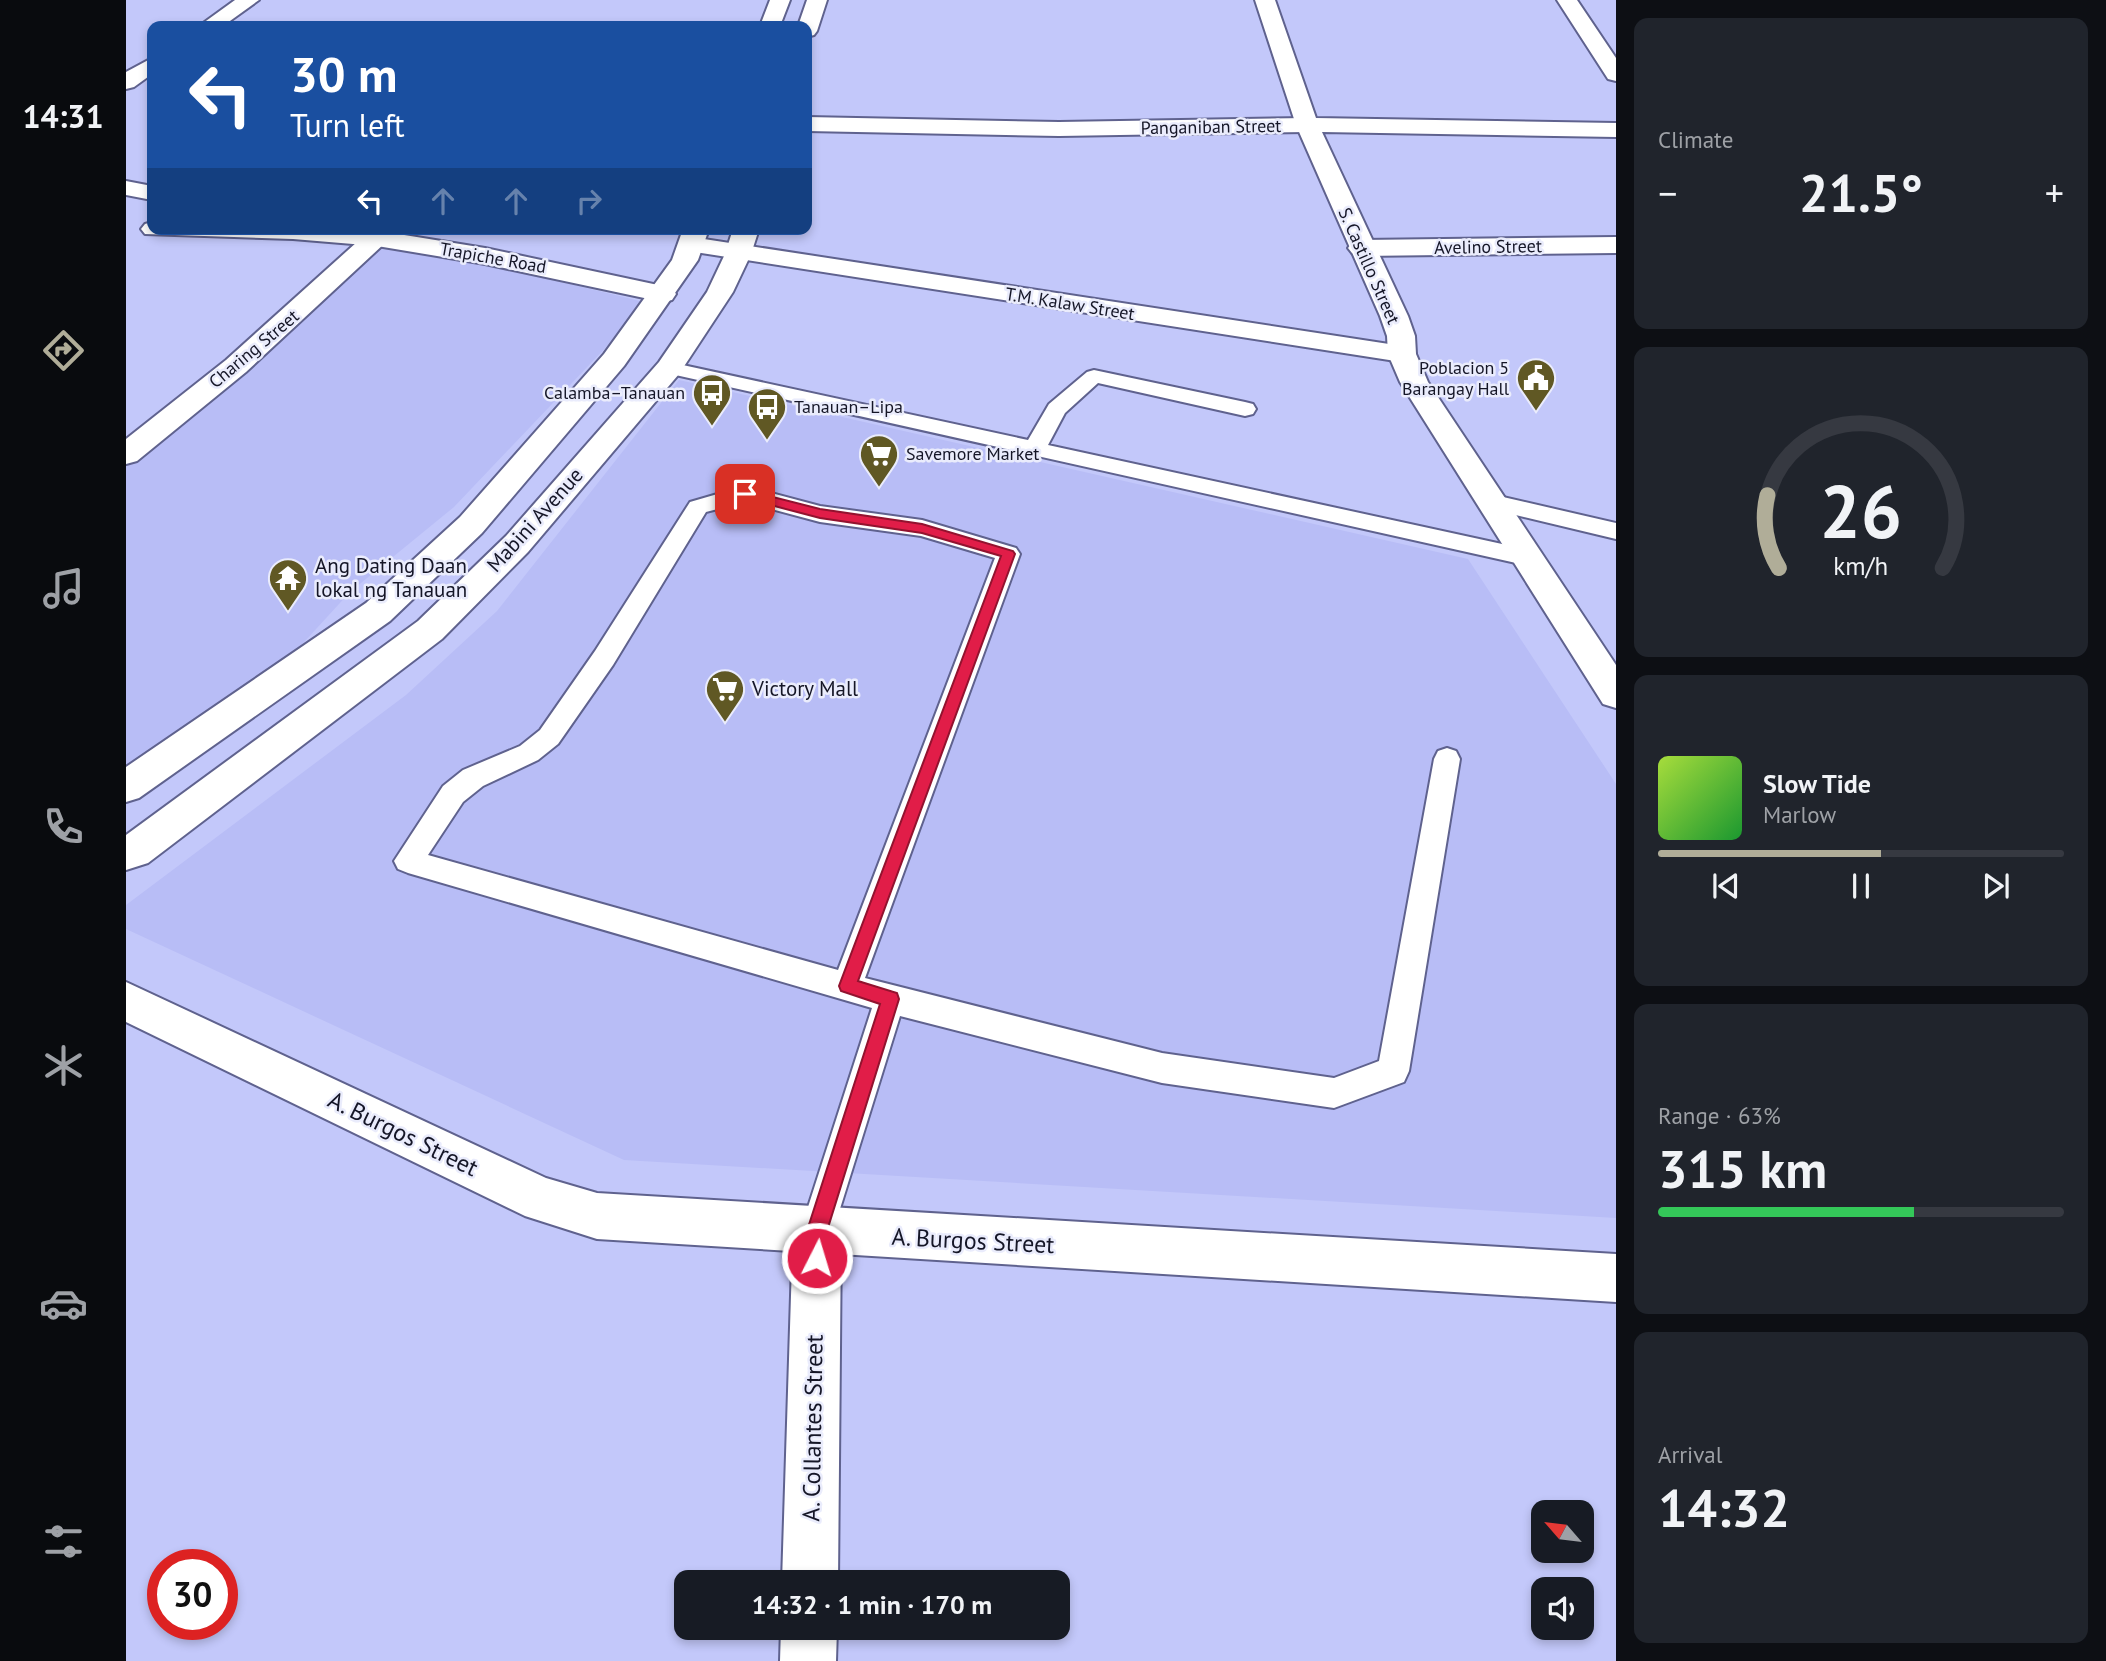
<!DOCTYPE html>
<meta charset="utf-8">
<style>
:root{--surface:#171b24;--page:#20242c;--text:#f1f3f6;--muted:#9ea1a6;--line:#363941;--accent:#b0ad98}
body{margin:0;font-family:"PT Sans",sans-serif;background:var(--page);color:var(--text);height:100vh;display:flex;flex-direction:column;font-size:26px;white-space:nowrap}
*{box-sizing:border-box;margin:0}
p{font-size:23px;color:var(--muted)}
.icon{flex:none;width:38px;height:38px;fill:none;stroke:currentColor;stroke-width:2;stroke-linecap:round;stroke-linejoin:round}
.map{position:relative;flex:1;overflow:hidden}
.drawer{display:flex;flex-direction:column;gap:18px;padding:18px;background:#0d0f14;width:490px}
.drawer>*{flex:none}
.hud{position:absolute;left:21px;top:21px;width:665px;height:214px;border-radius:14px;box-shadow:0 4px 10px #0003;background:#1a4fa0;color:#fff;overflow:hidden}
.needle{width:46px;rotate:298deg}
.tools{position:absolute;left:1405px;top:1500px;display:grid;gap:14px}
.tools a{display:grid;place-items:center;width:63px;height:63px;border-radius:14px;background:var(--surface);box-shadow:0 4px 10px #0003;font-size:35px}
.speed{position:absolute;left:21px;top:1549px;display:flex;gap:14px;font-size:35px;font-weight:700;text-align:center}
.speed>*{display:grid;place-content:center;width:91px;height:91px;border-radius:50%;background:var(--surface);box-shadow:0 4px 10px #0003;line-height:1}
.speed .limit{border:10px solid #d22;background:#fff;color:#111}
.pin{position:absolute;display:grid;place-items:center;width:60px;height:60px;color:#fff;margin:-30px;border-radius:14px;box-shadow:0 4px 10px #0006}
.me{position:absolute;width:77px;margin:-38px;rotate:5deg;stroke-linejoin:round;filter:drop-shadow(0 0 5px #0008)}
.turn{display:flex;align-items:center;gap:24px;height:147px;padding:0 28px;font-size:32px}
.turn .icon{width:91px;height:91px;stroke-width:2.5}
.turn b{display:block;font-size:49px;line-height:60px}
.lanes{display:flex;align-items:center;height:66px;padding:0 28px;background:#0003;justify-content:center;gap:35px;direction:ltr}
.lanes .off{opacity:.35}
.big{font-size:52px;font-weight:600;line-height:1.1}
.drawer .card{flex:1;display:flex;flex-direction:column;justify-content:center;gap:10px;min-width:0;padding:0 24px;border-radius:14px;background:var(--page)}
.drawer .dial{align-items:center;gap:0}
.dial svg{height:182px;overflow:visible;fill:none;stroke:var(--line);stroke-width:7;stroke-linecap:round;text-anchor:middle}
.dial text{fill:var(--text);stroke:none}
.song{display:flex;align-items:center;gap:21px}
.cover{width:84px;height:84px;border-radius:10px;background:linear-gradient(135deg,hsl(80 70% 55%),hsl(130 70% 35%))}
.played{height:7px;border-radius:4px;background:linear-gradient(90deg,var(--accent) 55%,var(--line) 55%)}
.keys{display:flex;justify-content:space-around;direction:ltr}
.heat{display:flex;justify-content:space-between;align-items:center;font-size:38px;direction:ltr}
.charge{height:10px;border-radius:5px;background:linear-gradient(90deg,#34c759 63%,var(--line) 0)}
.trip{position:absolute;left:548px;top:1570px;width:396px;height:70px;border-radius:14px;background:var(--surface);box-shadow:0 4px 10px #0003;font-weight:600;line-height:70px;text-align:center}
main{display:flex;flex:1;min-height:0}
.tab-bar{display:flex;flex-direction:column;width:126px;justify-content:space-around;align-items:center;background:#090b0e;color:var(--muted)}
.tab-bar .icon{width:49px;height:49px}
.tab-bar .selected{color:var(--accent)}
.tab-bar b{font-size:32px;color:var(--text)}
.map>svg:first-child{display:block}
.built{fill:#b8bdf6}
.lines{fill:none;stroke-linecap:round;stroke-linejoin:round}
.lane-casing{stroke:#5f628e;stroke-width:4}
.street-casing{stroke:#5f628e;stroke-width:4}
.secondary-casing{stroke:#5f628e;stroke-width:4}
.primary-casing{stroke:#5f628e;stroke-width:4}
.lane{fill:#fff;fill-rule:evenodd}
.street{fill:#fff;fill-rule:evenodd}
.secondary{fill:#fff;fill-rule:evenodd}
.primary{fill:#fff;fill-rule:evenodd}
.route{fill:#e11d48;stroke:#92132f;stroke-width:2}
.labels{text-anchor:middle;stroke-width:5;stroke-linejoin:round;paint-order:stroke}
.far-street-label{font-size:18px;fill:#151627;stroke:#eaecfc}
.far-poi-label{font-size:18px;fill:#151627;stroke:#eaecfc;text-anchor:end}
.street-label{font-size:21px;fill:#151627;stroke:#eaecfc}
.poi-label{font-size:21px;fill:#151627;stroke:#eaecfc;text-anchor:start}
.near-street-label{font-size:24px;fill:#151627;stroke:#eaecfc}
</style>
<main>
<nav class="tab-bar">
<b>14:31</b>
<svg class="icon selected" aria-label="directions" viewBox="0 0 24 24"><path d="M12 3l9 9-9 9-9-9zM9 14v-3h6M13 9l2 2-2 2"/></svg>
<svg class="icon" aria-label="music" viewBox="0 0 24 24"><path d="M9 18V5l10-2v13"/><circle cx="6" cy="18" r="3"/><circle cx="16" cy="16" r="3"/></svg>
<svg class="icon" aria-label="phone" viewBox="0 0 24 24"><path d="M5 4h4l2 5-3 2q2 4 5 5l2-3 5 2v4C11 20 4 13 5 4z"/></svg>
<svg class="icon" aria-label="climate" viewBox="0 0 24 24"><path d="M12 3v18M4 7l16 10M4 17L20 7"/></svg>
<svg class="icon" aria-label="car" viewBox="0 0 24 24"><path d="M5 17H2v-5l4-1 3-4h7l3 4 3 1v5h-3M9 17h6M6 11h13"/><circle cx="7" cy="17" r="2"/><circle cx="17" cy="17" r="2"/></svg>
<svg class="icon" aria-label="filters" viewBox="0 0 24 24"><path d="M4 7h16M4 17h16"/><circle cx="9" cy="7" r="2"/><circle cx="15" cy="17" r="2"/></svg>
</nav>
<div class="map">
<svg width="1490" height="1661" viewBox="0 0 1490 1661">
<rect width="100%" height="100%" fill="#c3c8fa"/>
<!-- built -->
<path class="built" d="M262 248 361 264 522 303 328 507 224 592 169 652 0 772V452L234 253Z
M553 380 1342 559 1490 784V1218L498 1160 0 929V905L280 695 371 611Z"/>
<g class="lines">
<!-- lane casing -->
<g class="lane-casing">
<path id="lane" d="M543 362 902 440 923 404 961 372 968 370 1119 402 1127 404 1130 409 1127 414 1119 416 972 383 939 413 922 445 1399 549 1407 551 1411 557 1407 563 1399 565 536 372 533 368 536 364Z
M619 486 694 506 796 520 890 548 894 554 739 978 1036 1053 1208 1078 1253 1061 1308 759 1312 751 1321 748 1330 751 1334 759 1283 1071 1278 1082 1208 1108 1036 1083 774 1016 703 1244 691 1249 679 1244 674 1232 746 1008 282 873 272 869 268 861 317 786 337 770 394 746 414 730 469 651 564 502ZM619 502 694 522 795 536 869 558 712 970 302 855 337 802 357 786 412 760 432 744 487 665 580 512Z
M1364 494 1490 523V539L1356 507 1353 502 1356 497Z"/>
</g>
<!-- street casing -->
<g class="street-casing">
<path id="street" d="M109 0H133L97 26H73Z
M26 58V74L8 87 0 89V72Z
M681 117 933 122 1181 118 1189 120 1192 125 1189 130 1181 132 933 136 681 131Z
M0 181 26 186V200L0 195Z
M250 230 259 233 263 238 259 243 120 372 11 461 0 464V439L100 360 241 233Z
M565 237 1276 346 1286 348 1290 354 1286 360 1276 362 556 250 552 245 556 240Z
M1490 237V253L1235 256 1226 253 1222 248 1226 243 1235 240Z
M691 1208 708 1215 715 1232 712 1582H656L667 1232 674 1215Z
M655 1628H711L710 1661H654Z"/>
</g>
<!-- secondary casing -->
<g class="secondary-casing">
<path id="secondary" d="M1129 0H1149L1190 118 1490 123V137L1196 132 1282 316 1289 336 1290 354 1302 382 1490 665V708L1477 704 1274 382 1262 354 1261 336 1254 316 1170 125Z
M1431 0H1451L1490 58V81L1482 79Z
M26 222V229H241L359 248 546 288 550 294 546 300 537 302 359 264 251 246 167 239 19 234 15 229 19 224Z
M0 982 420 1178 471 1193 1490 1254V1302L471 1239 399 1216 0 1022Z"/>
</g>
<!-- primary casing -->
<g class="primary-casing">
<path id="primary" d="M644 0H664L654 26H634Z
M681 0H701L691 31 688 35 681 37V26H672Z
M557 229H583L572 260 498 366 356 533 264 621 13 798 0 802V767L240 603 334 517 478 354 546 260Z
M607 229H633L625 254 607 292 553 374 402 552 316 639 22 863 0 870V835L292 621 380 536 533 362 581 292 599 254Z"/>
</g>
<!-- lane -->
<use href="#lane" class="lane"/>
<!-- street -->
<use href="#street" class="street"/>
<!-- secondary -->
<use href="#secondary" class="secondary"/>
<!-- primary -->
<use href="#primary" class="primary"/>
</g>
<!-- route -->
<path class="route" d="M619 490 694 509 796 524 887 551 889 554 732 981 771 993 773 999 701 1231V1258L698 1265 691 1268 684 1265 681 1258V1231L754 1004 715 991 713 986 875 556 796 533 694 518 614 497V491Z"/>
<!-- icons -->
<defs>
<g id="civic-pin" transform="scale(2.0125)"><path d="M0 17L-7.5 6A9.5 9.5 0 1 1 7.5 6Z" fill="#605824" stroke="#eaecfc"/><path d="M-.6-6.5H3V-4.5H.6V-3L4-1V1h2V6H-6V1h2V-1L-.6-3ZM-1.2 2.5V6h2.4V2.5Z" fill="#fff"/></g>
<g id="bus-pin" transform="scale(2.0125)"><path d="M0 17L-7.5 6A9.5 9.5 0 1 1 7.5 6Z" fill="#605824" stroke="#eaecfc"/><path d="M-5-6H5V4H4V6H2V4H-2V6H-4V4H-5ZM-3.5-4V0h7V-4ZM-3.5 1.2v1.5H-2V1.2ZM2 1.2v1.5H3.5V1.2Z" fill="#fff"/></g>
<g id="supermarket-pin" transform="scale(2.0125)"><path d="M0 17L-7.5 6A9.5 9.5 0 1 1 7.5 6Z" fill="#605824" stroke="#eaecfc"/><path d="M-6-5.5h2.5l.6 2H6L4.5 2H-2.5L-4.4-4H-6ZM-1.5 3.2a1.3 1.3 0 1 0 .1 0ZM3 3.2a1.3 1.3 0 1 0 .1 0Z" fill="#fff"/></g>
<g id="temple-pin" transform="scale(2.0125)"><path d="M0 17L-7.5 6A9.5 9.5 0 1 1 7.5 6Z" fill="#605824" stroke="#eaecfc"/><path d="M0-6L5-2H3V0L6.5 2.5H4V6H1.5V3h-3V6H-4V2.5H-6.5L-3 0V-2H-5Z" fill="#fff"/></g>
</defs>
<g fill-rule="evenodd">
<use href="#civic-pin" x="1410" y="378"/>
<use href="#bus-pin" x="586" y="393"/>
<use href="#bus-pin" x="641" y="407"/>
<use href="#supermarket-pin" x="753" y="454"/>
<use href="#temple-pin" x="162" y="578"/>
<use href="#supermarket-pin" x="599" y="689"/>
</g>
<g class="labels">
<!-- far-street labels -->
<g class="far-street-label">
<text transform="translate(1085 127) rotate(-1)" y="6">Panganiban Street</text>
<text transform="translate(1362 247) rotate(-1)" y="6">Avelino Street</text>
<text transform="translate(367 258) rotate(10)" y="6">Trapiche Road</text>
<text transform="translate(1243 266) rotate(66)" y="6">S. Castillo Street</text>
<text transform="translate(944 304) rotate(9)" y="6">T.M. Kalaw Street</text>
<text transform="translate(128 349) rotate(-40)" y="6">Charing Street</text>
</g>
<!-- far-poi labels -->
<g class="far-poi-label">
<text x="1383" y="374">Poblacion 5<tspan x="1383" dy="21">Barangay Hall</tspan></text>
<text x="559" y="399">Calamba–Tanauan</text>
<text x="668" y="413" text-anchor="start">Tanauan–Lipa</text>
<text x="780" y="460" text-anchor="start">Savemore Market</text>
</g>
<!-- street labels -->
<g class="street-label">
<text transform="translate(409 520) rotate(-48)" y="7">Mabini Avenue</text>
</g>
<!-- poi labels -->
<g class="poi-label">
<text x="189" y="573">Ang Dating Daan<tspan x="189" dy="24">lokal ng Tanauan</tspan></text>
<text x="626" y="696">Victory Mall</text>
</g>
<!-- near-street labels -->
<g class="near-street-label">
<text transform="translate(277 1134) rotate(26)" y="8">A. Burgos Street</text>
<text transform="translate(847 1241) rotate(3)" y="8">A. Burgos Street</text>
<text transform="translate(687 1428) rotate(-89)" y="8">A. Collantes Street</text>
</g>
</g>
</svg>
<div class="tools">
<a><svg class="needle" viewBox="-14 -14 28 28"><path d="M0-13l5 13h-10z" fill="#e53935"/><path d="M0 13l5-13h-10z" fill="#9ea1a6"/></svg></a>
<a><svg class="icon" aria-label="sound" viewBox="0 0 24 24"><path d="M4 9h4l5-4v14l-5-4H4zM17 9q2 3 0 6"/></svg></a>
</div>
<div class="speed"><div class="limit">30</div></div>
<div class="pin" style="left:619px;top:494px;background:#d93025"><svg class="icon" aria-label="arrive" viewBox="0 0 24 24"><path d="M6 21V4h12l-3 4 3 4H6"/></svg></div>
<svg class="me" style="left:691px;top:1258px" viewBox="-20 -20 40 40"><circle r="17" fill="#e11d48" stroke="#fff" stroke-width="3"/><path d="M0-11L8 9 0 5-8 9z" fill="#fff"/></svg>
<div class="trip">14:32 · 1 min · 170 m</div>
<div class="hud">
<div class="turn"><svg class="icon" aria-label="left" viewBox="0 0 24 24"><path d="M17 20v-9H6M10 6l-5 5 5 5"/></svg><div><b>30 m</b>Turn left</div></div>
<div class="lanes"><svg class="icon" aria-label="left" viewBox="0 0 24 24"><path d="M17 20v-9H6M10 6l-5 5 5 5"/></svg><svg class="icon off" aria-label="ahead" viewBox="0 0 24 24"><path d="M12 20V5M6 11l6-6 6 6"/></svg><svg class="icon off" aria-label="ahead" viewBox="0 0 24 24"><path d="M12 20V5M6 11l6-6 6 6"/></svg><svg class="icon off" aria-label="right" viewBox="0 0 24 24"><path d="M7 20v-9h11M14 6l5 5-5 5"/></svg></div>
</div>
</div>
<section class="drawer">
<div class="card"><p>Climate</p>
<div class="heat"><a>−</a><b class="big">21.5°</b><a>+</a></div>
</div>
<div class="card dial"><svg viewBox="0 0 100 80">
<path d="M14 69A42 42 0 1 1 86 69"/>
<path d="M14 69A42 42 0 0 1 9 37" stroke="#b0ad98"/>
<text x="50" y="56" font-size="32" font-weight="700">26</text>
<text x="50" y="72" font-size="11">km/h</text>
</svg></div>
<div class="card">
<div class="song"><i class="cover"></i><div><b>Slow Tide</b><p>Marlow</p></div></div>
<div class="played"></div>
<div class="keys"><svg class="icon" aria-label="previous" viewBox="0 0 24 24"><path d="M18 5L8 12l10 7zM5 5v14"/></svg><svg class="icon" aria-label="pause" viewBox="0 0 24 24"><path d="M8 5v14M16 5v14"/></svg><svg class="icon" aria-label="next" viewBox="0 0 24 24"><path d="M6 5l10 7-10 7zM19 5v14"/></svg></div>
</div>
<div class="card"><p>Range · 63%</p><b class="big">315 km</b><div class="charge"></div></div>
<div class="card"><p>Arrival</p><b class="big">14:32</b></div>
</section>
</main>
